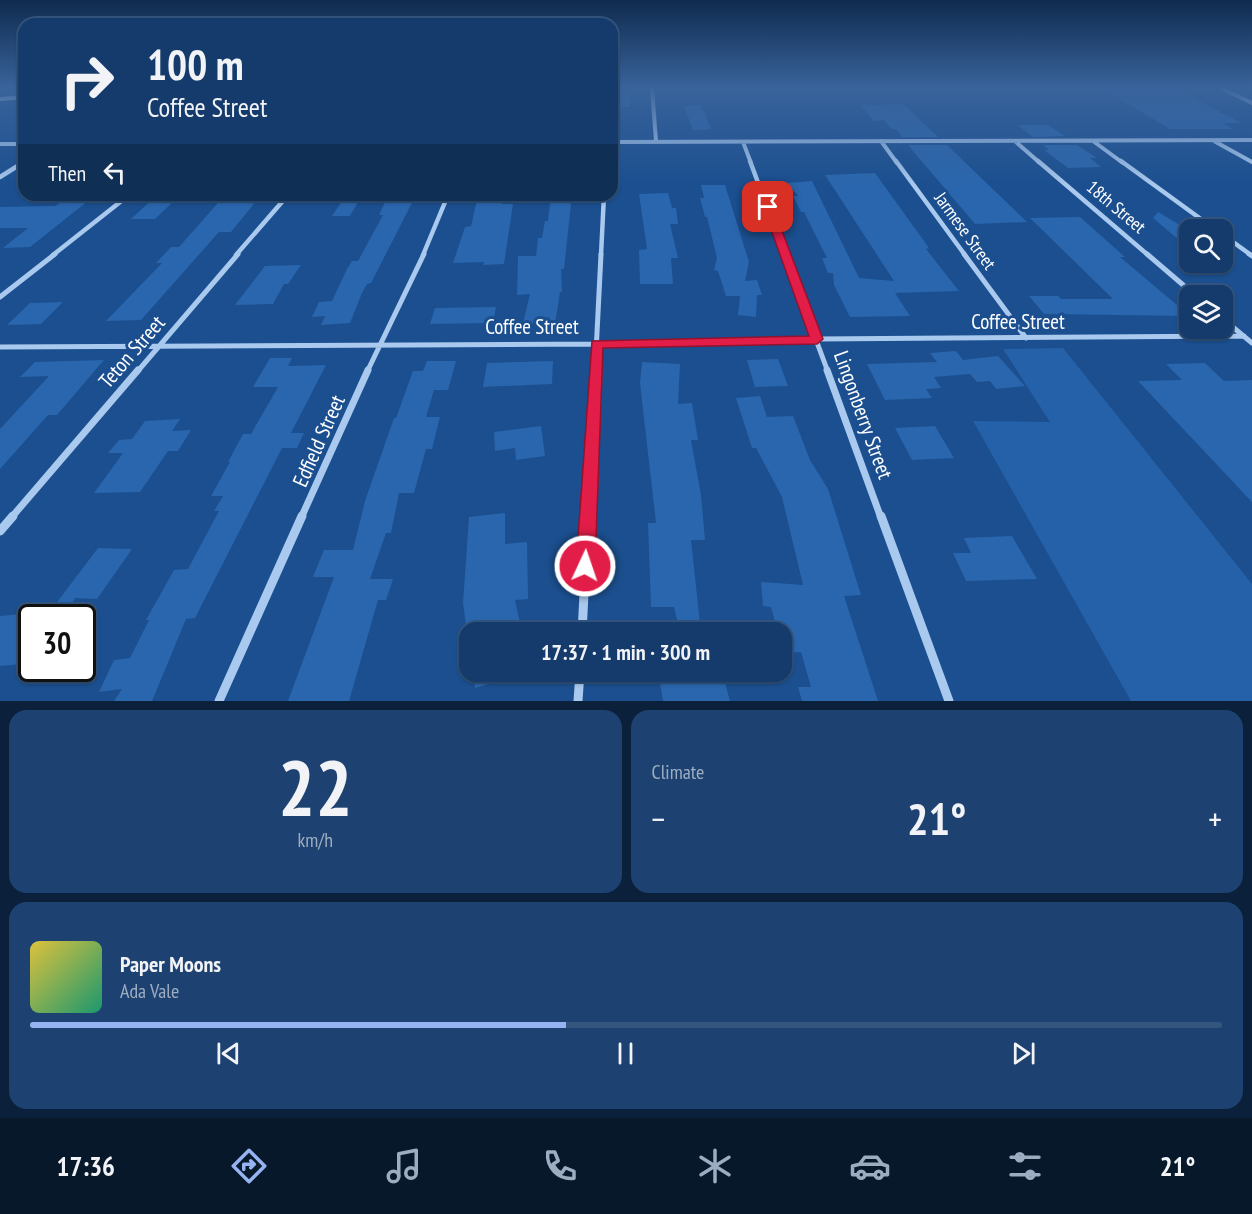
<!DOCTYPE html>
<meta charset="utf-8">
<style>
:root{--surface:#143b6b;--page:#1d4271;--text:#f1f3f6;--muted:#9dadc1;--line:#33557e;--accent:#95b2f1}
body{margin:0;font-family:"PT Sans Narrow",sans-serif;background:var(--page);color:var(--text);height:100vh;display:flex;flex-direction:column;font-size:22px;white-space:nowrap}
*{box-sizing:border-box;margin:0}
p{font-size:20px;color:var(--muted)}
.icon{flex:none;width:33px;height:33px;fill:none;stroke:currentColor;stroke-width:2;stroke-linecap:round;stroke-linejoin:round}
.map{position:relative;height:701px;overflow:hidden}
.drawer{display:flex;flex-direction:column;gap:9px;padding:9px;background:#0b203b;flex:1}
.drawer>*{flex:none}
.banner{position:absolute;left:18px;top:18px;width:600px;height:183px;border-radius:18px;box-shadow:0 2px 4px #0004,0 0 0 2px var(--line);background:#143b6b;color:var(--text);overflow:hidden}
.fabs{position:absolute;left:1179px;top:219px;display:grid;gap:12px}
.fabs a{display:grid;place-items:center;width:54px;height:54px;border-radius:12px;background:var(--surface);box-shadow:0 2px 4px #0004,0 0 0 2px var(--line);font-size:30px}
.speed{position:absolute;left:18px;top:604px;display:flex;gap:12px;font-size:30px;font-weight:700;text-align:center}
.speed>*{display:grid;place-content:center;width:78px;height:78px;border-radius:50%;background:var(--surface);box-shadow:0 2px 4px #0004,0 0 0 2px var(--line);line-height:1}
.speed .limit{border:3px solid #111;border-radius:9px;background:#fff;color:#111}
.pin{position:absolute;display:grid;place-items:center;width:51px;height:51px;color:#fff;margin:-26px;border-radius:12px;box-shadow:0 3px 9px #0006}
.me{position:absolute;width:66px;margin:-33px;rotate:3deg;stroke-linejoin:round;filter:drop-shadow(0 0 4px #0008)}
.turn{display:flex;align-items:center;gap:21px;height:126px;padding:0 30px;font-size:27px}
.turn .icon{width:78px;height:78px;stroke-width:2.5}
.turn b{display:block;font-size:42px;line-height:51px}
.then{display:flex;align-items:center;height:57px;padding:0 30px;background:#0003;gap:12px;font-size:22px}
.big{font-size:45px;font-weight:700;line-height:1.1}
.drawer .tile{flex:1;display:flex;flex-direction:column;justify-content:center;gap:9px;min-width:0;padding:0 21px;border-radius:18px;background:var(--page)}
.drawer .dial{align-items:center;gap:0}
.dial b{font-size:78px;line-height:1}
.song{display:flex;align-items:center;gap:18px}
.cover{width:72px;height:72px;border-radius:9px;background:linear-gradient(135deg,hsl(50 70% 55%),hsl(160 70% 35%))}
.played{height:6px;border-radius:3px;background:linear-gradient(90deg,var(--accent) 45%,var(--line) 45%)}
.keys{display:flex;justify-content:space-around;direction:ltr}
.heat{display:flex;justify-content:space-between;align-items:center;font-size:33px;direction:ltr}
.drawer .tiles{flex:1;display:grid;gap:9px;grid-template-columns:1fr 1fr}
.tile:last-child{grid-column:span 2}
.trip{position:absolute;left:459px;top:622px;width:333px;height:60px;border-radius:18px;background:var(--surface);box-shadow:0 2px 4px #0004,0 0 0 2px var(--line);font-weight:700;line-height:60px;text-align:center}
.tab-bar{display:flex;height:96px;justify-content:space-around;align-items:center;background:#08182b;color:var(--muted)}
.tab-bar .icon{width:42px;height:42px}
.tab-bar .on{color:var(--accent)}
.tab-bar b{font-size:27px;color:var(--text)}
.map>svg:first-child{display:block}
.green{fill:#2461a8}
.building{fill:#2a66ad}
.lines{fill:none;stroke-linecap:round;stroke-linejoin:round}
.street-far4{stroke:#a9c9ee;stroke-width:4}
.street-far3{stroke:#a9c9ee;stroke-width:4.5}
.street-far2{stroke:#a9c9ee;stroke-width:5}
.street-far1{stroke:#a9c9ee;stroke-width:7}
.street{stroke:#a9c9ee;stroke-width:9}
.primary{fill:#f0f6ff;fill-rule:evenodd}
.route{fill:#e11d48;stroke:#92132f;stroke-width:1.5}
.labels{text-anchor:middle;stroke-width:6;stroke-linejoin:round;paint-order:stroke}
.far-street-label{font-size:18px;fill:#fff;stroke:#1b4f8f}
.street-label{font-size:21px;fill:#fff;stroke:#1b4f8f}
</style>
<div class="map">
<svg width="1252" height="701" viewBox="0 0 1252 701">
<rect width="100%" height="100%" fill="#1b4f8f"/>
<!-- green -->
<path class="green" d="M1063 348 1252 584V701H1131L973 421 1050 422 1003 349Z"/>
<!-- building -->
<path class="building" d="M1101 88H1174L1241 123H1222L1233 129H1170Z
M616 93H629L630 107H617Z
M903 104 938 137H902L896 129H892L884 120 874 121 860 105Z
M701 105 711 129 693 130 684 106Z
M1018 125H1048L1065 136 1033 137Z
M908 145H947L1027 222 975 224Z
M1043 145H1077L1097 158H1090L1101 167 1068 168 1044 150H1049Z
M875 173 929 248 926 249 959 291 895 293 910 316 850 317 834 285 833 273H828L822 258H827L804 212H801L793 196H798L787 183 812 181 859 278 894 281 825 175Z
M701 185H725L749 262 745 281 757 280 762 295H757L756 317 738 315 740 296H726L718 271 714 270 717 258 707 217H705L700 198H704Z
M668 193 672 208H676L678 224H670L678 258H671L673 284H640L639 250 647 249 639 194Z
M225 195H261L231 232H219L141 320 106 321 162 263H156L171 247H179Z
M346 195H362L350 216H332Z
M478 195H504L502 204H513L504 264 483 265 484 262 453 263 465 227 471 226Z
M551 195H572L564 269H561L562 292H560L555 324 523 323 530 294 517 295 518 256H536L538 238H542L545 221H548Z
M155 197H178L155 219H131Z
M415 197 371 283 367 284 362 293 350 323 321 325 325 316 312 317 319 302 332 301 347 269 352 261H358L383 215H379L387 198Z
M88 201 30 247 3 248 28 228H0V207L56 206 61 202Z
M1158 212 1190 231V242L1180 241 1153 218Z
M1080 217 1125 257H1120L1190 316 1044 314 1029 296H1058L1061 299H1113L1030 218Z
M301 265 288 284H284L273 304 235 305 265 266Z
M63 302 41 324 7 325 30 303Z
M496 307 493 323 430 324 435 308Z
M956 351 963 360 998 356 1025 386 996 389 990 381 977 382 970 374 934 377 941 388 926 389 932 398 885 400 867 364 937 362 930 353Z
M270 358H292L288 366 326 365 291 433H304L297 448H282L195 618 186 619 152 701H114L122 689 99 692 114 660 130 658 149 620H146L174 570 188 569 219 511H214L223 496H211L230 462H228L243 434H251L278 387H253Z
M778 359 788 386 755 387 747 360Z
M104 360 57 415H48L0 469V429L49 376 20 377 35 362Z
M427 361H456L448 390H434L426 417H440L432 449H426L414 493H399L391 533H386L370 579H393L386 600H378L349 701H288L334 577H313L324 550H353L365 501 394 418H396L413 371H423Z
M553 361 552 384 483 387 487 363Z
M642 362 680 364 678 404 692 403 698 440H691L701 495 705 540H691L701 633H680L674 607H651L648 523H656L640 383Z
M1205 363 1224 381 1252 380V502L1138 381 1182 380 1166 364Z
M760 396 767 417 793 416 810 460 828 489 861 595 844 596 878 701H802L798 687H811L801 652 783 653 782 633H778L771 607 763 606 761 582 803 585 782 497 756 448H752L736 398Z
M180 419 172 431 191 430 178 451H168L140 492 94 493 123 453H108L119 440 132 439 145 421Z
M541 426 545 456 516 460 515 448 495 451 494 432Z
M935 426 954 458 912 460 895 428Z
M505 513V544L527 542 528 599 515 600 522 633H467L463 603 469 517Z
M1012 536 1037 579 966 581 953 553H971L964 538Z
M98 548 132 549 97 599 75 598 63 618H45Z
M32 613V663L0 666V616Z
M473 672H514L515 676 475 688Z
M658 672H722L730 701H663Z"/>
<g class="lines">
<!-- street-far4 -->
<path class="street-far4" d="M652 88 656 141
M1221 88 1252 103
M881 141 897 163
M1093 141 1123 163
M1214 141 1252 162
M612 142 1252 140
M743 142 751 163
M1016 142 1040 163
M0 144H24"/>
<!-- street-far3 -->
<path class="street-far3" d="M750 161 785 255
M896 161 965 255
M1038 161 1148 255
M1121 161 1216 230
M0 177 24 162
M1222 234 1251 255
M53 255 129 195
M236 255 288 195
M423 255 448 195
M601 255 604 195"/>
<!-- street-far2 -->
<path class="street-far2" d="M784 254 828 372
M964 254 1026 338
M1147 254 1196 296
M1249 254 1252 256
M0 297 55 254
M1222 318 1252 343
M0 347 597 344 817 339 1244 336
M137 372 238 254
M367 372 424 254
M595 372 601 254"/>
<!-- street-far1 -->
<path class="street-far1" d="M827 370 881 518
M11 518 138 370
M301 518 368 370
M588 518 595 370"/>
<!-- street -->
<path class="street" d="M881 516 949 701
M0 531 13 516
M582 633 588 516
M219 701 302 516
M578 701 580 672"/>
<!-- primary -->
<path class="primary" d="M24 95V99L0 101V97Z"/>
</g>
<!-- sky -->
<linearGradient id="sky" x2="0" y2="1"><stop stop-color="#0f2b4f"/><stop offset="0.47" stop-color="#39639b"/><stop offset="1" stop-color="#39639b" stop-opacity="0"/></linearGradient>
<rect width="1252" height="186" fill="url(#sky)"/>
<!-- route -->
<path class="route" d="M764 205 773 207 823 339 817 344 603 348 595 566 592 572 585 575 578 572 576 566 592 341 809 336 763 207Z"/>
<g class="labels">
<!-- far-street labels -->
<g class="far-street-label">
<text transform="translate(1116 207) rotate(40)" y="6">18th Street</text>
<text transform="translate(965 231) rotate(54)" y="6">Jarmese Street</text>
</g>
<!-- street labels -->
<g class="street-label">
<text x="1018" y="329">Coffee Street</text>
<text x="532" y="334">Coffee Street</text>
<text transform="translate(132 352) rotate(-49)" y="7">Teton Street</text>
<text transform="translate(863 415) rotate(70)" y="7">Lingonberry Street</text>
<text transform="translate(319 441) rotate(-66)" y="7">Edfield Street</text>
</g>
</g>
</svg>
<div class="fabs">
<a><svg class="icon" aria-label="search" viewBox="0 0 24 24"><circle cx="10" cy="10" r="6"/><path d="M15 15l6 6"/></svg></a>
<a><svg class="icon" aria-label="layers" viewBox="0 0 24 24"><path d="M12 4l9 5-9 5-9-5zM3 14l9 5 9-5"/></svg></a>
</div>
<div class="speed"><div class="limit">30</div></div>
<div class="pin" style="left:768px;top:207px;background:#d93025"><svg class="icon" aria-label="arrive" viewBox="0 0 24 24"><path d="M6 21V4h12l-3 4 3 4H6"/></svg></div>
<svg class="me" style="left:585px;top:566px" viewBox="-20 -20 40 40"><circle r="17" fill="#e11d48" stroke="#fff" stroke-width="3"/><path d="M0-11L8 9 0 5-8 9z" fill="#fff"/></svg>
<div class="trip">17:37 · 1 min · 300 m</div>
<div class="banner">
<div class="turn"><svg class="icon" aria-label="right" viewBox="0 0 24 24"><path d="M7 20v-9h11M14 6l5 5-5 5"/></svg><div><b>100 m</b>Coffee Street</div></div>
<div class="then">Then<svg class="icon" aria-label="left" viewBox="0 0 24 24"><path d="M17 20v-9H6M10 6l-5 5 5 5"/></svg></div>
</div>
</div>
<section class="drawer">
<div class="tiles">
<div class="tile dial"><b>22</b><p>km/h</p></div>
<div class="tile"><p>Climate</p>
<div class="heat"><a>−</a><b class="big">21°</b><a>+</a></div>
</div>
<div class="tile">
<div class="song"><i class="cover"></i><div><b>Paper Moons</b><p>Ada Vale</p></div></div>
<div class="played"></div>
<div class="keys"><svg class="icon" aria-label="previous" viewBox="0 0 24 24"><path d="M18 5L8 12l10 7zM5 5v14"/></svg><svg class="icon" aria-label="pause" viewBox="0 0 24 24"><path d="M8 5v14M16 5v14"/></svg><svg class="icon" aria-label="next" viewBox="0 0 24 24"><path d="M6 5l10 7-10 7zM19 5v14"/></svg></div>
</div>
</div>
</section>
<nav class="tab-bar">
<b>17:36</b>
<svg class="icon on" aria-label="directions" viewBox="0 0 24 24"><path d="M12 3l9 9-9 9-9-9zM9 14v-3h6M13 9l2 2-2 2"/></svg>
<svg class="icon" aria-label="music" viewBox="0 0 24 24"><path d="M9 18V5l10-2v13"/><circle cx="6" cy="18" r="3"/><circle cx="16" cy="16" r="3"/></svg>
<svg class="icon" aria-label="phone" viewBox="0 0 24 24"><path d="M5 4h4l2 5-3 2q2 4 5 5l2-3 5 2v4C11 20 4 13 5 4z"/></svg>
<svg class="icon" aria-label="climate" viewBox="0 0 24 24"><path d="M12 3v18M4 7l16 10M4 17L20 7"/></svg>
<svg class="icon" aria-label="car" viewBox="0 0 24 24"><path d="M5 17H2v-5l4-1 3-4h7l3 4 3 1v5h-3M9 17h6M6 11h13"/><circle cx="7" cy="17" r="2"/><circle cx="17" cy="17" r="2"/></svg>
<svg class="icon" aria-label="filters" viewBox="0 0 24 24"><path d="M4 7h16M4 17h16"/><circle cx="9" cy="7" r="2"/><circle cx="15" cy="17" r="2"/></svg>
<b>21°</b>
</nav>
